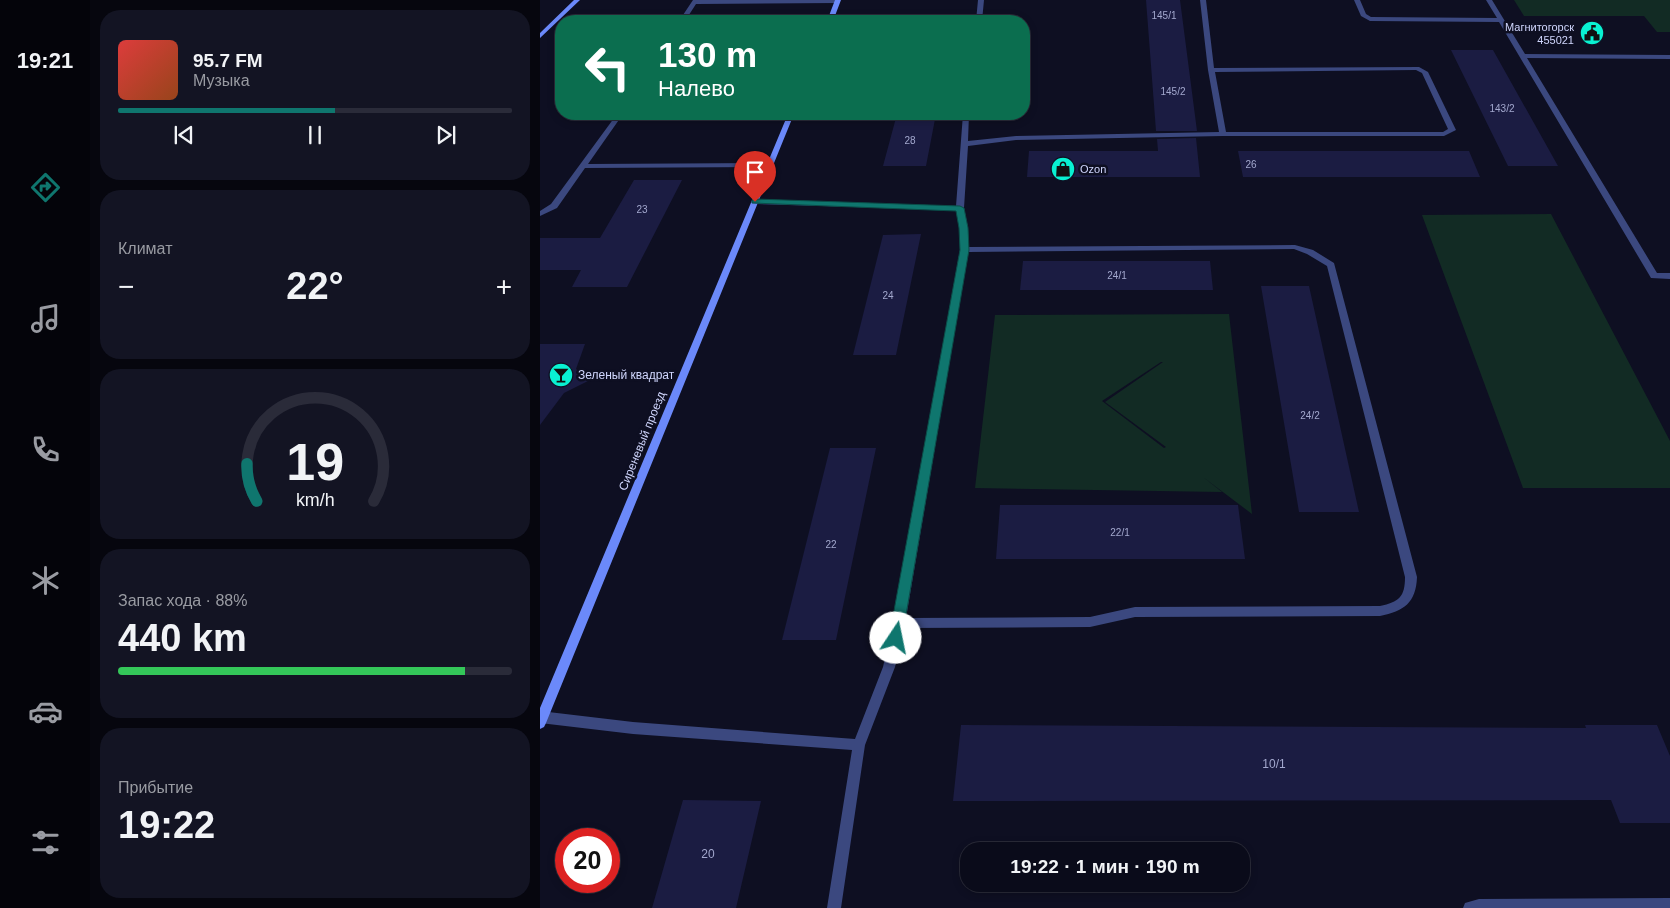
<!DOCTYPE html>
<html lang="ru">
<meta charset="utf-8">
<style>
:root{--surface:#0a0b1a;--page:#131423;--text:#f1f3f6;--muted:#999ba2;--line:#2a2b39;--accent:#0f766e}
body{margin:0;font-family:Helvetica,sans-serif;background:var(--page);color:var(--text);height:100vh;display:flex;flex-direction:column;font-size:19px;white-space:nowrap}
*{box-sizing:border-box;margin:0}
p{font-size:16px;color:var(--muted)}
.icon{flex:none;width:28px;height:28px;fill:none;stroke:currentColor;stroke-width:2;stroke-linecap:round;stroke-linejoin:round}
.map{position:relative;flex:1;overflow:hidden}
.sheet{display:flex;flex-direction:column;gap:10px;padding:10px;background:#06060e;width:450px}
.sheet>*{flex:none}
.top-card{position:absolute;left:15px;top:15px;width:475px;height:105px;border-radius:20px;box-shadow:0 2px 8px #0003,0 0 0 1px var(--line);background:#0b6e4f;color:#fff;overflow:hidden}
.speed{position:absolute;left:15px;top:828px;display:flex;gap:10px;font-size:25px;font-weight:700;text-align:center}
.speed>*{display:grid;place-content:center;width:65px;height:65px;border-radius:50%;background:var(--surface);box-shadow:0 2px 8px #0003,0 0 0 1px var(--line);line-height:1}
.speed .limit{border:8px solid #d22;background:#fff;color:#111}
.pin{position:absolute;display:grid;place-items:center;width:42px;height:42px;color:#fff;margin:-51px -21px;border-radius:50% 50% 50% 0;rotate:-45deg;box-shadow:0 0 5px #0007}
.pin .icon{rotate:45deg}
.me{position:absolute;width:55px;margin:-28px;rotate:11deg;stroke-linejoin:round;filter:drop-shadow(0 0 4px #0008)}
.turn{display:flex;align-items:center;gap:18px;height:105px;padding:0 20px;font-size:22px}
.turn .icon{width:65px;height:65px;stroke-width:2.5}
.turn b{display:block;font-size:35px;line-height:42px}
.big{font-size:38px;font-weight:600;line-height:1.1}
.sheet .widget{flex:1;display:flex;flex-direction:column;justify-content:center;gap:8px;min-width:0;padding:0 18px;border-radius:20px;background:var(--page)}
.sheet .dial{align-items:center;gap:0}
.dial svg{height:130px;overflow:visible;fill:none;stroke:var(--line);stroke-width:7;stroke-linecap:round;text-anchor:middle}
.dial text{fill:var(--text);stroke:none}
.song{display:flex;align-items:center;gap:15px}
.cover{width:60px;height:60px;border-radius:8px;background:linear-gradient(135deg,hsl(0 70% 55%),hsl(20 70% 35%))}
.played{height:5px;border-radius:2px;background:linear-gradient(90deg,var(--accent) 55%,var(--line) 55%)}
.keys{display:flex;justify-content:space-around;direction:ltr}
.heat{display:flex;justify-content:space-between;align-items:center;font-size:28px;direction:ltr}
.charge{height:8px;border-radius:4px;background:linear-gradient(90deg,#34c759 88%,var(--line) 0)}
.trip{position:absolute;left:420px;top:842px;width:290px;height:50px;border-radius:20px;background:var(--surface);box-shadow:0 2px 8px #0003,0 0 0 1px var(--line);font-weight:600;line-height:50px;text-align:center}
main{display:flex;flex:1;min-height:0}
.tabs{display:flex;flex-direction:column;width:90px;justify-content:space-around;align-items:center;background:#04040a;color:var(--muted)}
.tabs .icon{width:35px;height:35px}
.tabs .current{color:var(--accent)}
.tabs b{font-size:22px;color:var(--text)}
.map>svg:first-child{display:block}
.green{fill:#122b24;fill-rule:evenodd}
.building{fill:#1b1c42}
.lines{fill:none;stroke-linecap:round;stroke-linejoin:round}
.service{fill:#3b487f;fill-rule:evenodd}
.secondary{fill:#6b89fa;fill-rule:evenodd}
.route{fill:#0f766e;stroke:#0a4d48}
.labels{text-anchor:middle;stroke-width:5;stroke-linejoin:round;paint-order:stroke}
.number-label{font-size:10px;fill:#a3a8ce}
.far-poi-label{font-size:11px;fill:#d0d6fd;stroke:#0e0f22;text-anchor:end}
.poi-label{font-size:12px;fill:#d0d6fd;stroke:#0e0f22;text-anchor:start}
.street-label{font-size:12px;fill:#d0d6fd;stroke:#0e0f22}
.near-number-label{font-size:12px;fill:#a3a8ce}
</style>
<main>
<nav class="tabs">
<b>19:21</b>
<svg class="icon current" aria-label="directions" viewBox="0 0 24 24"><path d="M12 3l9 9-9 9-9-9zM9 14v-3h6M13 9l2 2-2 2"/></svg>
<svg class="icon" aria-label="music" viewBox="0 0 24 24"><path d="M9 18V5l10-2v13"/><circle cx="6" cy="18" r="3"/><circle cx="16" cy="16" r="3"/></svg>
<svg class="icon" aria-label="phone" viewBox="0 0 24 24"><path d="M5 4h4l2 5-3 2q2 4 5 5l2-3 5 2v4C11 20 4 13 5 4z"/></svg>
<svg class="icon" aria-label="climate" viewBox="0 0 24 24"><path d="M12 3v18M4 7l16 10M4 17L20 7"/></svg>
<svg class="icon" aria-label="car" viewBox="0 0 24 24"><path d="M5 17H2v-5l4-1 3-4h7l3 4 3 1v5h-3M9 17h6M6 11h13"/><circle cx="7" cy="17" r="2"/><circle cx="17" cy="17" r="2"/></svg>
<svg class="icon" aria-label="filters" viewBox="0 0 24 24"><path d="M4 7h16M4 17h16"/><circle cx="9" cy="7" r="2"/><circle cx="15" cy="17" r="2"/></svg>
</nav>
<section class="sheet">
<div class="widget">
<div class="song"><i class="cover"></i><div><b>95.7 FM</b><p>Музыка</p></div></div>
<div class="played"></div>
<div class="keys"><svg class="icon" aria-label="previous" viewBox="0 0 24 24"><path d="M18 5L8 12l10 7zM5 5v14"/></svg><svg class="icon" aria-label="pause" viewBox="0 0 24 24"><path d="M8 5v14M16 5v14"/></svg><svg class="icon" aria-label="next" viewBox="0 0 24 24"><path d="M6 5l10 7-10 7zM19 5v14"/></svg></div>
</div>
<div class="widget"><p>Климат</p>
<div class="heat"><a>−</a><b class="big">22°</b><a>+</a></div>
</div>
<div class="widget dial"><svg viewBox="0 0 100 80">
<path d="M14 69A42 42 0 1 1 86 69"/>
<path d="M14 69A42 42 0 0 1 8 46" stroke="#0f766e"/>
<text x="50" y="56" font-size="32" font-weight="700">19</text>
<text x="50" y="72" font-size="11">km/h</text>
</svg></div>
<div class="widget"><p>Запас хода · 88%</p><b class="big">440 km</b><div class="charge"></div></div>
<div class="widget"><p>Прибытие</p><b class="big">19:22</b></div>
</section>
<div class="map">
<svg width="1130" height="908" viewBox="0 0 1130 908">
<rect width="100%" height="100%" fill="#0e0f22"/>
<!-- green -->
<path class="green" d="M974 0H1130V32H1117L1104 16H984Z
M1011 214 1130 441V488H983L882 215Z
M689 314 712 514 663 477 682 492 435 488 455 315ZM621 362H623L565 402 626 447 624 448 562 401Z"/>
<!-- building -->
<path class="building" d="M606 0H640L657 131H616Z
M911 50H953L1018 166H968Z
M357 114H396L386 166H343Z
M656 138 660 177H487L489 151H618L617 139Z
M698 151H929L940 177H703Z
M94 180H142L87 287H32L41 270H0V238H60Z
M381 234 356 355H313L343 235Z
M483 261H670L673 290H480Z
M721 286H769L819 512H759Z
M0 344H45L36 369 48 381 24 393 0 425Z
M290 448H336L296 640H242Z
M460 505H698L705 559H456Z
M421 725 1046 728 1045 725H1117L1130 756V823H1080L1071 800 413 801Z
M143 800 221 801 196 908H112Z"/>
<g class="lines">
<!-- service -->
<path class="service" d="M153 0H299L300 1 297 3 156 4 145 21H139Z
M438 0H444L442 21H436Z
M660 0H666L674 68 879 67 888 72 916 130 904 136H683L476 140 428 146 424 208 428 228V247L755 245 773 250 794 263 877 577C876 603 864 611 840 616L595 617 550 627 364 628 355 667 325 745 301 908H287L312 750 93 734 0 723V711L93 722 315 739 343 667 353 623 420 250V228L417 210 215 204 211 202 215 200 416 206 423 114H429L428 141 476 136 679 132 668 70ZM876 70 882 73 908 129 903 132H686L675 72ZM754 249 767 254 787 266 865 577C865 597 859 602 840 606L595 607 550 617 366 618 428 252Z
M814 0H820L826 14 831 17 957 18 946 0H952L985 54 1130 55V59L987 58 1117 273H1130V279L1111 278 959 22 830 21 821 16Z
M77 114H83L48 164 229 163 233 165 229 167 45 168 17 208 0 216V211L11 204Z
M1130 898V908H923L925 903 939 899Z"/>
<!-- secondary -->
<path class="secondary" d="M34 0H40L0 38V33Z
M295 0H301L293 21H287Z
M248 114H254L6 723 4 727 0 729V708Z"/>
</g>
<!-- route -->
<path class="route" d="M215 199 420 206 424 208 428 228 429 250 362 638 360 642 356 643 351 642 349 638 420 250 419 228 416 211 212 203V200Z"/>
<!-- icons -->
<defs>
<g id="civic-disc" transform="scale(1.25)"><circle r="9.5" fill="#09f1d2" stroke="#0e0f22"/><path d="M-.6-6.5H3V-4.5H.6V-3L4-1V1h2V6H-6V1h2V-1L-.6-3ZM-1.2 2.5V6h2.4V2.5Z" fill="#111"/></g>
<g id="shop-disc" transform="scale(1.25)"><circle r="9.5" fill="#09f1d2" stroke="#0e0f22"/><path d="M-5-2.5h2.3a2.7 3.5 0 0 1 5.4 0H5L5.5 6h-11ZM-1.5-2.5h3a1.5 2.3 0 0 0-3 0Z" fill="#111"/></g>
<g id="bar-disc" transform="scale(1.25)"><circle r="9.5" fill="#09f1d2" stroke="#0e0f22"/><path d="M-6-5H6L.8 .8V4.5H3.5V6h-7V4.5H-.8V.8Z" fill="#111"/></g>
</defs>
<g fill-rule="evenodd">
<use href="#civic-disc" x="1052" y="33"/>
<use href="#shop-disc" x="523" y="169"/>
<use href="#bar-disc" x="21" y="375"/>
</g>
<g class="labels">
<!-- number labels -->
<g class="number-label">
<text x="624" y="19">145/1</text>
<text x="633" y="95">145/2</text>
<text x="962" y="112">143/2</text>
<text x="370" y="144">28</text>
<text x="711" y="168">26</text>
<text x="102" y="213">23</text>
<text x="577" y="279">24/1</text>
<text x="348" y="299">24</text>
<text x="770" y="419">24/2</text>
<text x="580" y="536">22/1</text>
<text x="291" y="548">22</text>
</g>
<!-- far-poi labels -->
<g class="far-poi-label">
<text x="1034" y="31">Магнитогорск<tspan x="1034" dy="13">455021</tspan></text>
<text x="540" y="173" text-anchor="start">Ozon</text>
</g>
<!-- poi labels -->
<g class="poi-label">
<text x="38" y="379">Зеленый квадрат</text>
</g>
<!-- street labels -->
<g class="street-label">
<text transform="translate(102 441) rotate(-68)" y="4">Сиреневый проезд</text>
</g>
<!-- near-number labels -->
<g class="near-number-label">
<text x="734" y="768">10/1</text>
<text x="168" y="858">20</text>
</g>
</g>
</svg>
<div class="speed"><div class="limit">20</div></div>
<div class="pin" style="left:215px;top:202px;background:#d93025"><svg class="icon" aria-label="arrive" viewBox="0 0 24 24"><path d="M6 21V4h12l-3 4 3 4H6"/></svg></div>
<svg class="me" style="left:356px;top:638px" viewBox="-20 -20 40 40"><circle r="19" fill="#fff"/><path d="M0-13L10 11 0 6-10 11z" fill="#0f766e"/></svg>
<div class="trip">19:22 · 1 мин · 190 m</div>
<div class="top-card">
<div class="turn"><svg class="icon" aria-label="left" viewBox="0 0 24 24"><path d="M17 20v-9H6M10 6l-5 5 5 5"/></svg><div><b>130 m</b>Налево</div></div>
</div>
</div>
</main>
